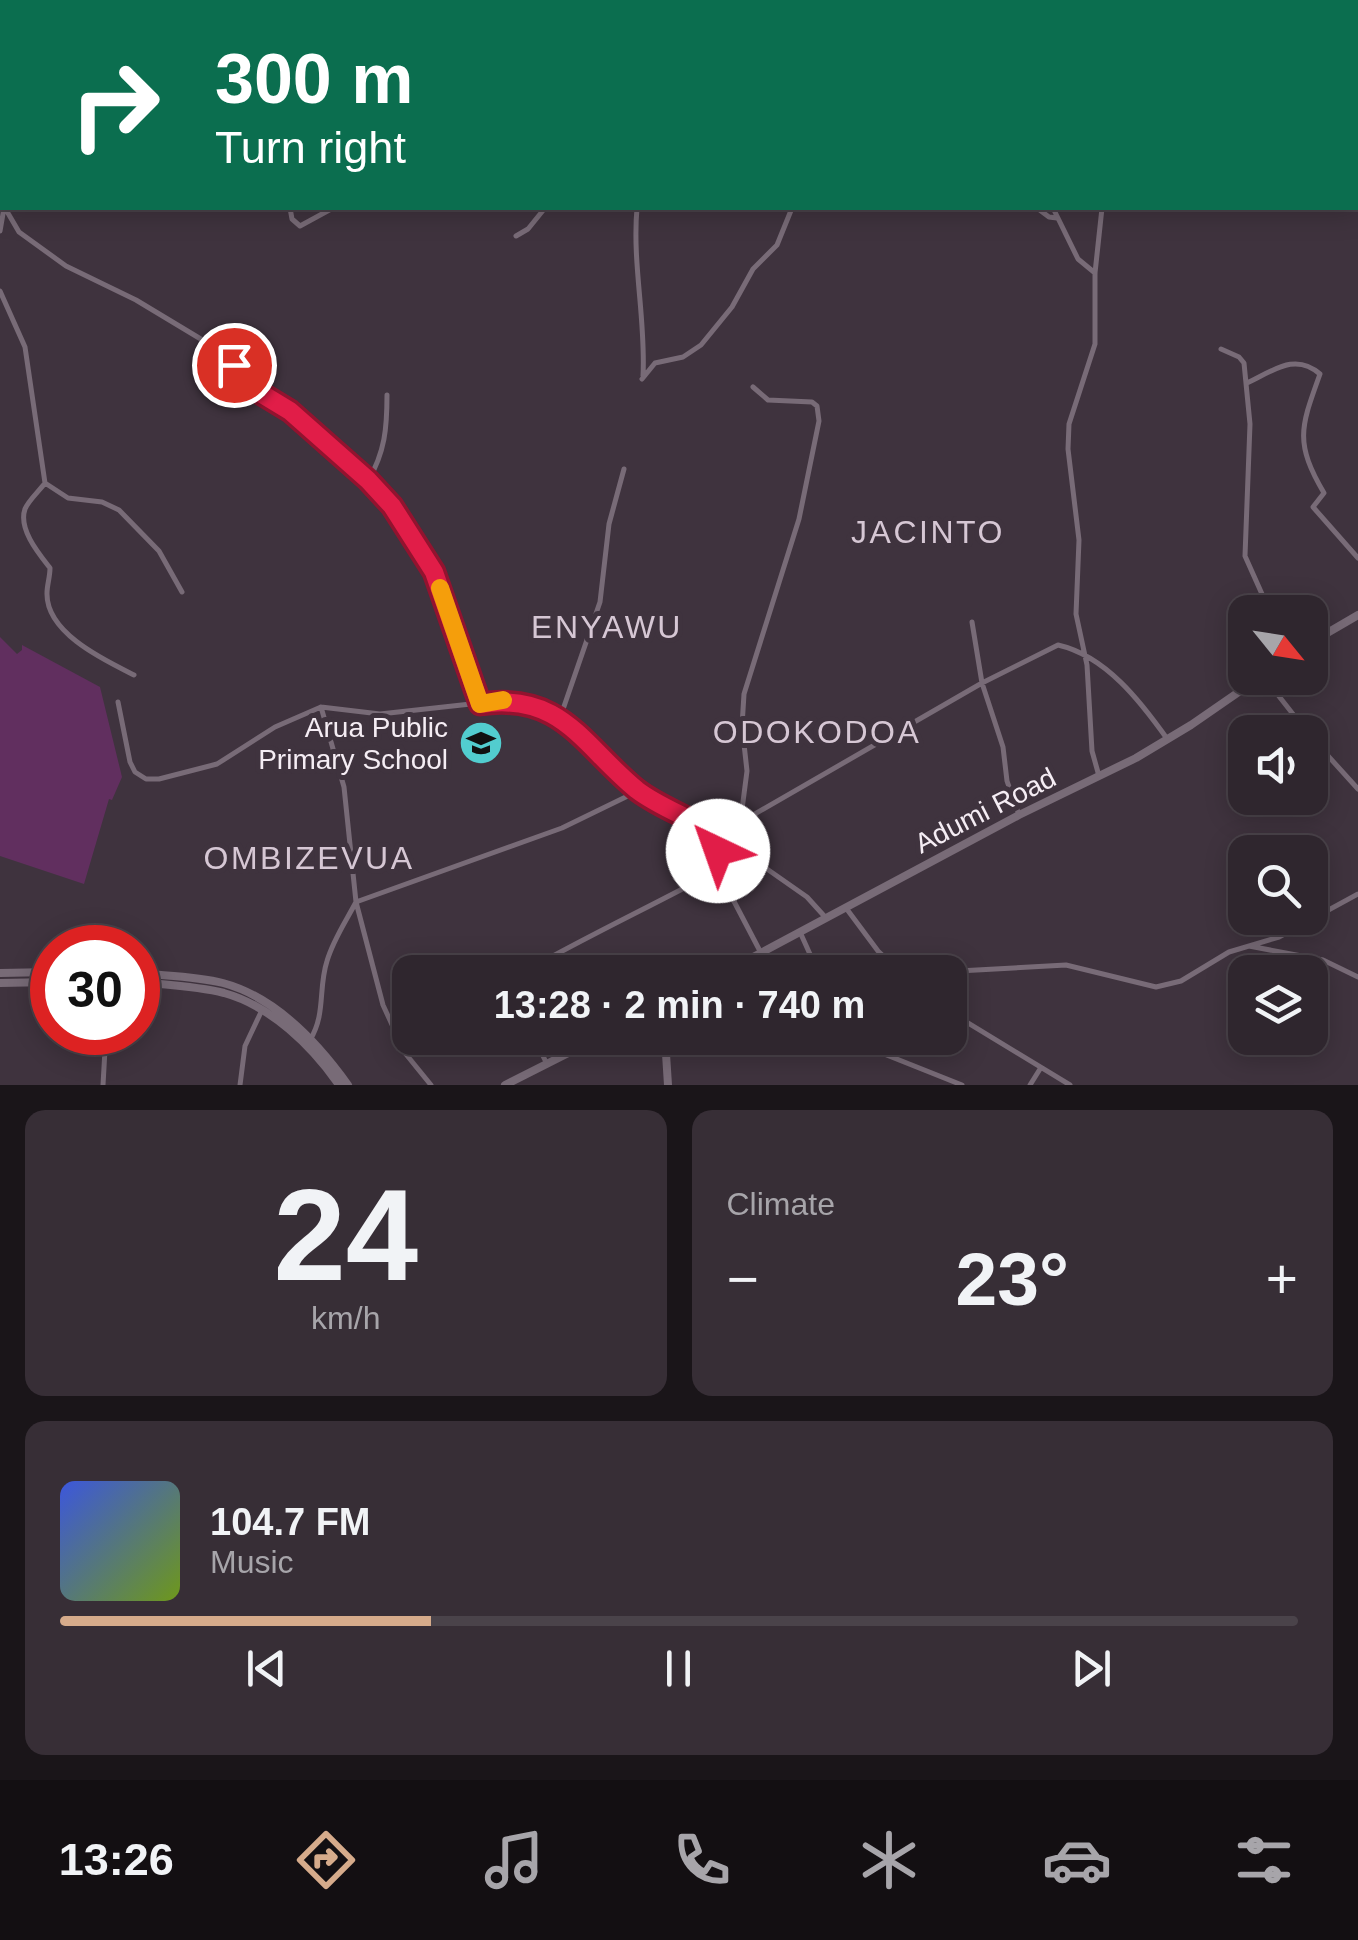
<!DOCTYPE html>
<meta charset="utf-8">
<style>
:root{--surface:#2f262e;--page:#372e36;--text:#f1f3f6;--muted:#a7a5aa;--line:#4a434a;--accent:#d6ab8b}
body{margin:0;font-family:Helvetica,sans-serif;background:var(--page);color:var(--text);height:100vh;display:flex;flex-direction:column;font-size:38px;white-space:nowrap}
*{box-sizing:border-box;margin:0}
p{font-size:32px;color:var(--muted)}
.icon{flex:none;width:55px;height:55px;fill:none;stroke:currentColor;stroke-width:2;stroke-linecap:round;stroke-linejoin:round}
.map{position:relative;height:1085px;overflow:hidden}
.drawer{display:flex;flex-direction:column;gap:25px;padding:25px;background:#1a1519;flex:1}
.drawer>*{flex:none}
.banner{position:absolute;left:0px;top:0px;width:1360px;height:210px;box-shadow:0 5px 25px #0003,0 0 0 2px var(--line);background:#0b6e4f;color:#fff;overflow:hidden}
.needle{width:65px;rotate:120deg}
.fabs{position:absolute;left:1228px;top:595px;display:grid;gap:20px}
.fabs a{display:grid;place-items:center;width:100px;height:100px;border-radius:20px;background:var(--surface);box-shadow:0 5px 25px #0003,0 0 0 2px var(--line);font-size:50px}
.speed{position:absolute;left:30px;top:925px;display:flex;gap:20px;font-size:50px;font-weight:700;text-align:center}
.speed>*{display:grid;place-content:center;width:130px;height:130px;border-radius:50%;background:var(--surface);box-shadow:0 5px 25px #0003,0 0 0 2px var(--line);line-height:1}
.speed .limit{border:15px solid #d22;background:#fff;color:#111}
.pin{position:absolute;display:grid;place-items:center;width:85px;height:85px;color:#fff;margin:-42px;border:5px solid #fff;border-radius:50%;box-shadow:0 2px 10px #0007}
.me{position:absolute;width:110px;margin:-55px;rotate:318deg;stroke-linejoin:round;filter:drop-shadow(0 0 8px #0008)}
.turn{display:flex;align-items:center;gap:35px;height:210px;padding:0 50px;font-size:45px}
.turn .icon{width:130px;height:130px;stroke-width:2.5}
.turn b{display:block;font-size:70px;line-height:85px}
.big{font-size:75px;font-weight:700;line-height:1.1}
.drawer .widget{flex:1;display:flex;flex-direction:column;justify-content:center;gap:15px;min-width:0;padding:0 35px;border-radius:20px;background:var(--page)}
.drawer .dial{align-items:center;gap:0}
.dial b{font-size:130px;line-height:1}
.song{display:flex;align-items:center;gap:30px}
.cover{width:120px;height:120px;border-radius:15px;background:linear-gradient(135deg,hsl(230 70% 55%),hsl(80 70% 35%))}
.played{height:10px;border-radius:5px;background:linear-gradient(90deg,var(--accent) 30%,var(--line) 30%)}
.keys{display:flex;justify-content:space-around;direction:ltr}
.heat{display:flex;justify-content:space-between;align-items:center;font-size:55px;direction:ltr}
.drawer .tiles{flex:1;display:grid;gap:25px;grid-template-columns:1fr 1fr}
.widget:last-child{grid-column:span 2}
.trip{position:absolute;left:392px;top:955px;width:575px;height:100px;border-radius:20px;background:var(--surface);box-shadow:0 5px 25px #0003,0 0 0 2px var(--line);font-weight:700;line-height:100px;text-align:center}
.dock{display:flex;height:160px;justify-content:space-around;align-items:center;background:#130f12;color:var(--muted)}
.dock .icon{width:70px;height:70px}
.dock .current{color:var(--accent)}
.dock b{font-size:45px;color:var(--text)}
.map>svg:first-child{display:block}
.green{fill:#612f5f}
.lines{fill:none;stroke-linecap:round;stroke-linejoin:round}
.street{stroke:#786b77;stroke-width:5}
.secondary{stroke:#786b77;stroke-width:8}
.route-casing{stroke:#92132f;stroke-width:25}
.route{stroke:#e11d48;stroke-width:18}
.slow{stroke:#f59e0b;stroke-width:18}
.labels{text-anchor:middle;stroke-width:10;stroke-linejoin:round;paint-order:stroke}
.poi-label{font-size:28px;fill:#f5edf4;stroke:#3f333e;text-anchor:end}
.street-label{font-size:28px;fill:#f5edf4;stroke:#3f333e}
.quarter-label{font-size:32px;letter-spacing:2.5px;fill:#d6c7d4;stroke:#3f333e}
</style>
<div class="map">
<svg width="1358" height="1085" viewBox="0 0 1358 1085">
<rect width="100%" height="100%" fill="#3f333e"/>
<!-- green -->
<path class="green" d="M0 637 17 654 22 650V645L100 687 122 777 112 800 109 799 84 884 0 856Z"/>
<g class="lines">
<!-- street -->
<path class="street" d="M193 0V2
M321 0 325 2
M629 0 632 2
M684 0 686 2
M1013 0 1014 2
M261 2 262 0
M638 2 639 0
M988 2 991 0
M1168 2 1170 0
M0 20 2 21
M0 192 2 190
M0 198 2 202
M5 208 19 232 66 266 136 300 224 353 252 377 262 394 290 411 381 492 430 562 479 704
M290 208 292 219 300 226 333 208
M637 208C632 264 646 320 643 376
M1037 208 1049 217 1057 218
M1053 208 1078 259 1095 273
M0 231 4 208
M516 236 528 229 545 208
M0 291 25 347 45 483 68 498 102 502 119 510 159 551 182 592
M1221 349 1239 357 1244 363 1250 424 1245 556 1270 612
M642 379 655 363 683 357 701 345 732 307 753 269 777 245 792 208
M1247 383C1273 371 1295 352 1320 374 1301 427 1294 442 1324 493L1313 507 1358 558
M368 481C385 452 387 428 387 395
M45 483C40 490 28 501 25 509 18 529 39 554 50 568 50 577 47 585 47 593 46 633 104 660 134 675
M972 622 982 683 1003 747 1007 781 1019 815
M1259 678 1278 695 1307 732
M118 702 130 762 135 772 146 779H159L217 764 275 727 321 707 380 714 507 700 534 705 560 718 576 732 638 791 737 848 807 897 826 918
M321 707 344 787 356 902 383 1005 405 1053 431 1085
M560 718 600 602 609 524 624 469
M1310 736 1358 789
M1099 776 1092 751 1087 665 1076 614 1079 540 1068 449 1069 424 1095 344V273L1102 208
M741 822 982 683 1058 645C1106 656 1141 702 1168 740
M713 835 727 888 761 953
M737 848 747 771 742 726 744 694 799 519 819 421 817 406 812 402 768 400 753 387
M846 908 878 951 900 972
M800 932 818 972
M1249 946 1323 960 1358 977
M468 965 478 972
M524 972C589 935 656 904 722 868
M940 972 1066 965 1156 987 1181 981 1229 952 1279 937 1358 894
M950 1012 1070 1085
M534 1038 546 1062
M844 1038 962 1085
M310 1040C326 1014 318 989 327 961 333 940 346 921 356 902L562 828 638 791
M103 1085 106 1032
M240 1085 245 1046 262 1010
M1030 1085 1040 1069"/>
<!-- secondary -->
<path class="secondary" d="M1310 643 1358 615
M725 972 1019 815 1136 758 1191 725 1259 678
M0 973 52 972
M138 973C166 976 196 976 223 983 275 997 318 1043 348 1085
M138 982C166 985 196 986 224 993 271 1006 312 1046 339 1085
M0 983 52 982
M665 1038 668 1085
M505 1085 598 1038"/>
</g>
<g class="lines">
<!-- route casing -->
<g class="route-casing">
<path id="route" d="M234 365 252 377 262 394 290 411 368 480 392 506 434 572 480 704C562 692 582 745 637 790 659 807 689 817 712 832L718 851"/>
</g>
<!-- route -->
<use href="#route" class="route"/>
<!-- slow -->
<path class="slow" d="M440 588 480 704 503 700"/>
</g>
<!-- icons -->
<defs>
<g id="school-disc" transform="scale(2.25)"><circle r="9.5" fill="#52cdcf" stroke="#3f333e"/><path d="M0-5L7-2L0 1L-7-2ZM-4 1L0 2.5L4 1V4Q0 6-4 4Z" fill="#111"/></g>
</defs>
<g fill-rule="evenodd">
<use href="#school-disc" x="481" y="743"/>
</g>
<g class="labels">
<!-- poi labels -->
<g class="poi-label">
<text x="448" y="737">Arua Public<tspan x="448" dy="32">Primary School</tspan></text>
</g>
<!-- street labels -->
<g class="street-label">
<text transform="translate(985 810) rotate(-27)" y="10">Adumi Road</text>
</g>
<!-- quarter labels -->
<g class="quarter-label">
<text x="928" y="543">JACINTO</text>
<text x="607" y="638">ENYAWU</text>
<text x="817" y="743">ODOKODOA</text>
<text x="309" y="869">OMBIZEVUA</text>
</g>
</g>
</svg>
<div class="fabs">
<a><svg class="needle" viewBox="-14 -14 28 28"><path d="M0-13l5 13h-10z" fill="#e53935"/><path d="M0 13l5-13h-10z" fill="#a7a5aa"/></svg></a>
<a><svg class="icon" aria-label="sound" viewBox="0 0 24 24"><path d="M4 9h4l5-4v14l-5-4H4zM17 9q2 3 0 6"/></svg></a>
<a><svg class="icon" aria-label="search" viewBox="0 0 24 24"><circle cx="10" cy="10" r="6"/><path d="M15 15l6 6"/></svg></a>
<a><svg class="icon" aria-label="layers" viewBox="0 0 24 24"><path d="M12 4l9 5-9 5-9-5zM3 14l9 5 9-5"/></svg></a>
</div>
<div class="speed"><div class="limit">30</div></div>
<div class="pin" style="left:234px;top:365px;background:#d93025"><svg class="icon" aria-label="arrive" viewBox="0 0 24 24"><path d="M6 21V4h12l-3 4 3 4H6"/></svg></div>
<svg class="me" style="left:718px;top:851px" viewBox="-20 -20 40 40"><circle r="19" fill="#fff"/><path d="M0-13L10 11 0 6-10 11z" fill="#e11d48"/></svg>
<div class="trip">13:28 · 2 min · 740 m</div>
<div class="banner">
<div class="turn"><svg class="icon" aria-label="right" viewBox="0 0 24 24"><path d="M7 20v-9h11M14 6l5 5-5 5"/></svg><div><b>300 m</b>Turn right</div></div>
</div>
</div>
<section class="drawer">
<div class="tiles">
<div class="widget dial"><b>24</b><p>km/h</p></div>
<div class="widget"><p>Climate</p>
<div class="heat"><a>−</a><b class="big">23°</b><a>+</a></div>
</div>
<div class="widget">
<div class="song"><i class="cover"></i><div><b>104.7 FM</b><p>Music</p></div></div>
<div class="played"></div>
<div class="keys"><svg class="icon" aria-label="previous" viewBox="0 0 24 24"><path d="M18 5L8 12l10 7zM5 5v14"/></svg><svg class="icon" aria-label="pause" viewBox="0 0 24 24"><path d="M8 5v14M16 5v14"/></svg><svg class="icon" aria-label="next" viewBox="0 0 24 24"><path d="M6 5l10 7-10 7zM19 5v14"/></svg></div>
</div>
</div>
</section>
<nav class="dock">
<b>13:26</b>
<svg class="icon current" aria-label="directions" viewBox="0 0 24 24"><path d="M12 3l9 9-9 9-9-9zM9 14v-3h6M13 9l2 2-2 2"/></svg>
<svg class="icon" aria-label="music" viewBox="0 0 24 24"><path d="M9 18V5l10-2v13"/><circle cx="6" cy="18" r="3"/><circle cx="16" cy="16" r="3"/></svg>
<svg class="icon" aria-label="phone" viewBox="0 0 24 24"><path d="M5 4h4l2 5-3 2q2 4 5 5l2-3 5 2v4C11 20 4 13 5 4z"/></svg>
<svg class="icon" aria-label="climate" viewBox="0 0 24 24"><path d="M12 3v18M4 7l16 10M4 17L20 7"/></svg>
<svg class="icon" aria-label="car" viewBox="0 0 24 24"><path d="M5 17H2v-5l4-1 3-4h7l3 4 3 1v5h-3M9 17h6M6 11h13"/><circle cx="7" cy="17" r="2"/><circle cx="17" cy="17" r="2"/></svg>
<svg class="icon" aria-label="filters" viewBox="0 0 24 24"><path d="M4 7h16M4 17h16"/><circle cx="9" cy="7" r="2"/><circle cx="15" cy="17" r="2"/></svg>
</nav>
